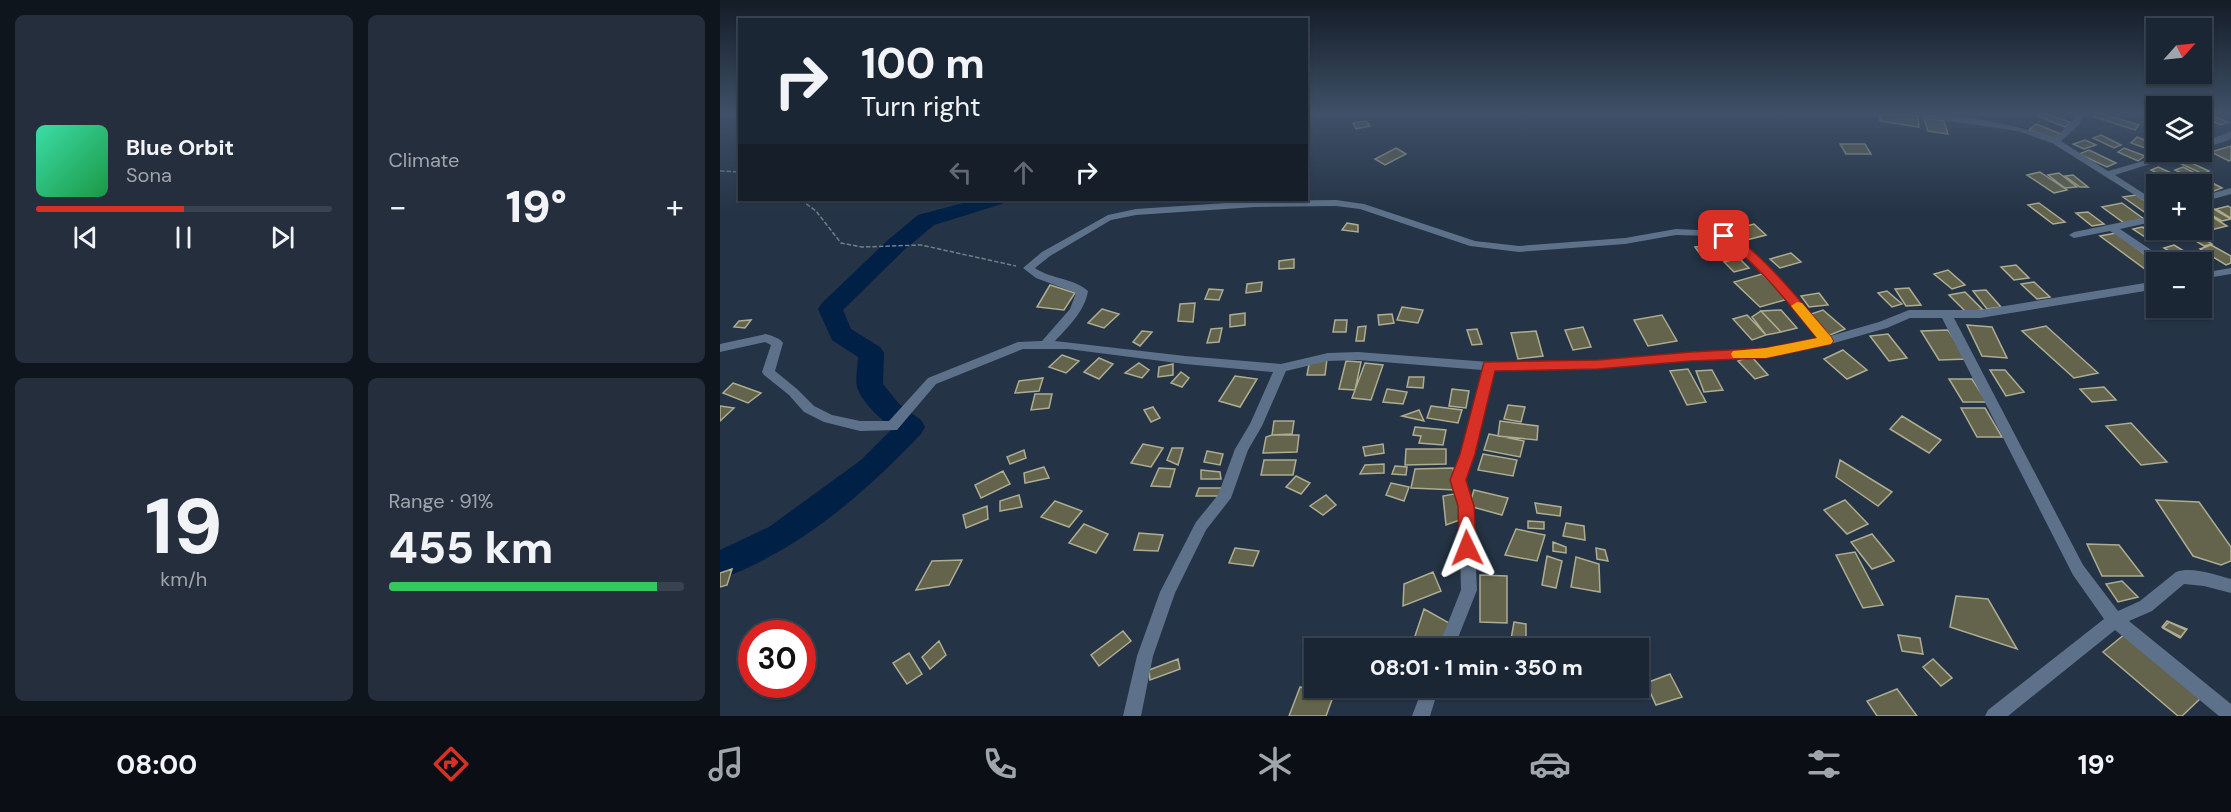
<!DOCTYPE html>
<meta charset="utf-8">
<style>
:root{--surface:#1b2634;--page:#242e3c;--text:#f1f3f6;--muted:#a0a5ac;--line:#39434f;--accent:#d93025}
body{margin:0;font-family:"DM Sans",sans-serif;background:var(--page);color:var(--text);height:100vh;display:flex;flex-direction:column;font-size:22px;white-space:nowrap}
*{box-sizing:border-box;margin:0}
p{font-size:20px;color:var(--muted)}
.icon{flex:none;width:33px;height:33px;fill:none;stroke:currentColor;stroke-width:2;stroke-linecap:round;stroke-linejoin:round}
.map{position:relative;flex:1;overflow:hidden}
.details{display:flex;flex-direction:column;gap:15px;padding:15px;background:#0f151d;width:720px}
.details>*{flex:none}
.guide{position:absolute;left:18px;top:18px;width:570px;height:183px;border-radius:0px;box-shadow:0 2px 4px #0004,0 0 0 2px var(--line);background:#1b2634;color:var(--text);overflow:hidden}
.needle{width:39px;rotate:63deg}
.tools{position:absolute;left:1426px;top:18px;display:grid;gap:12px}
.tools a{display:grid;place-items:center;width:66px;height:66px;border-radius:0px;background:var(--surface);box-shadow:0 2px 4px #0004,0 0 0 2px var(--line);font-size:30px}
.speed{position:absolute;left:18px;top:620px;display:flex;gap:12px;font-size:30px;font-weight:700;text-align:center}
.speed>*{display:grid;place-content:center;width:78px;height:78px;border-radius:50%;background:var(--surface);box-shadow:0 2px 4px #0004,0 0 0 2px var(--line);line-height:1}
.speed .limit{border:9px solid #d22;background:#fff;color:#111}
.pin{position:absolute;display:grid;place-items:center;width:51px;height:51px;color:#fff;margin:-26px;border-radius:12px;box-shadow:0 3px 9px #0006}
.me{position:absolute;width:66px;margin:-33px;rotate:358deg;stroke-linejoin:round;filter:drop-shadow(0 0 4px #0008)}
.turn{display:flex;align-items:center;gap:21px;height:126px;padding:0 24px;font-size:27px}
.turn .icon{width:78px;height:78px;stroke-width:2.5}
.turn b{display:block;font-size:42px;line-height:51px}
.lanes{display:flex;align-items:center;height:57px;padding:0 24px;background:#0003;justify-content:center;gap:30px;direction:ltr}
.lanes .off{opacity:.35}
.big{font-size:45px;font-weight:800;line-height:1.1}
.details .tile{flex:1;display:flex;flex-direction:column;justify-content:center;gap:9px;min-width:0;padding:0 21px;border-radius:9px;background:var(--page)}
.details .dial{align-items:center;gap:0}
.dial b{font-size:78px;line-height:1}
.song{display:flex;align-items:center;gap:18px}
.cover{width:72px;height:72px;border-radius:9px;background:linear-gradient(135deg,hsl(160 70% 55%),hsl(140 70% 35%))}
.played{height:6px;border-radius:3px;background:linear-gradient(90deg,var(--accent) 50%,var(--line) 50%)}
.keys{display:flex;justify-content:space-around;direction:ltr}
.heat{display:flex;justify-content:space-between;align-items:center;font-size:33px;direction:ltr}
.charge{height:9px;border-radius:4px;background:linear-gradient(90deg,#34c759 91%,var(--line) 0)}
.details .tiles{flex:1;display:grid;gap:15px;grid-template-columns:repeat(2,1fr)}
.trip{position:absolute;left:584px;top:638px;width:345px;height:60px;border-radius:0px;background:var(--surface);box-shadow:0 2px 4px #0004,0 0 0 2px var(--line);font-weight:800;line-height:60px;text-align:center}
.dock{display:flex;height:96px;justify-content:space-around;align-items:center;background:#0b0f15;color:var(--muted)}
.dock .icon{width:42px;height:42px}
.dock .on{color:var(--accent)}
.dock b{font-size:27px;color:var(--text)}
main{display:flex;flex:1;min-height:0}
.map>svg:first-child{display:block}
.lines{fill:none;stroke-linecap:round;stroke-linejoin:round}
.river{fill:#002045;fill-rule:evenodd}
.building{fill:#64634b;stroke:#adad92;stroke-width:1.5}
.path{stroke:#717e8d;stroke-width:1.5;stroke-dasharray:4.5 2;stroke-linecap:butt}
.street{fill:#5d728a;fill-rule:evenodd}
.route{fill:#d93025;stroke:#8d1f18;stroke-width:1.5}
.slow{fill:#f59e0b}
</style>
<main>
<section class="details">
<div class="tiles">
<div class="tile">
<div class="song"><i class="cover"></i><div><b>Blue Orbit</b><p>Sona</p></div></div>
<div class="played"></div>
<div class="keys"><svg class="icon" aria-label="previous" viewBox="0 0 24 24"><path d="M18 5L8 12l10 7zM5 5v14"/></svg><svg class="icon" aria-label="pause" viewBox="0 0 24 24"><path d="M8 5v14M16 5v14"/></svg><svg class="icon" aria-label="next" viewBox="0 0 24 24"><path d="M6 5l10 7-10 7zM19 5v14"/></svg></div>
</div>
<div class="tile"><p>Climate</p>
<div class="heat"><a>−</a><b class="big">19°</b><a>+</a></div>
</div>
<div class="tile dial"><b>19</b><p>km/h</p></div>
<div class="tile"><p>Range · 91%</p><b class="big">455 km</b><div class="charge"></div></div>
</div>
</section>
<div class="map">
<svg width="1511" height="716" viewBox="0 0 1511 716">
<rect width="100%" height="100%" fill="#243345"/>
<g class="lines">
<!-- river -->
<path class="river" d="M254 200H285L282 204 214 225 184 250 123 310 131 329 160 347 164 353 163 384 179 404 201 420 205 427 201 434C144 494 78 551 0 579V550L49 527 141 460 173 428C161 420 141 401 137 387 135 378 138 366 138 357L112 340 98 309 102 303 168 240 198 215Z"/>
</g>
<!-- building -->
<path class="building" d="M1160 114 1198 116 1199 127 1160 121Z
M1321 114H1329L1352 123 1345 127 1317 116Z
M1377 114H1383L1419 125 1415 130 1374 117Z
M1482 114H1489L1508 122 1501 125 1482 117Z
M1204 118 1224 121 1228 134 1208 131Z
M646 121 650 126 636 129 633 123Z
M1316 124 1341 134 1334 139 1309 130Z
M1381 135 1401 145 1394 148 1373 138Z
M1417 137 1437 145V152H1445L1442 154 1411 143Z
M1365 140 1376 145 1364 149 1353 144Z
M1120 144H1145L1151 154H1126Z
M1511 146V160L1509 161 1491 152Z
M676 148 686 154 665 165 655 159Z
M1404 148 1425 156 1418 161 1398 152Z
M1369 150 1396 163 1387 167 1359 154Z
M1463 159 1489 171 1483 174 1457 162Z
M1438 167 1456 175 1449 179 1431 170Z
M1463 167 1481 176 1473 179 1455 170Z
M1320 172 1347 190 1334 193 1307 175Z
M1339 173 1357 187 1345 188 1328 175Z
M1353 175 1368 187H1360L1345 176Z
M1483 178 1502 188 1494 191 1474 180Z
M1416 195 1437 209V214L1430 216 1403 197Z
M1482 202 1511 219 1502 221 1482 210Z
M1319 203 1345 222 1333 224 1308 205Z
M1402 203 1424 219 1404 223 1382 207Z
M1508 206 1511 208V218L1496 209Z
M1368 212 1384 224 1372 226 1356 213Z
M1486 213 1507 226 1491 230 1482 224V214Z
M627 223 638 225V232L622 230Z
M1034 224 1046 235 1027 240 1015 229Z
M1434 225 1437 230 1451 236 1441 238 1424 227Z
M1422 227 1440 239 1431 241 1413 229Z
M1457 230H1469L1492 244 1484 246Z
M1396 233 1437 263V278L1380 236Z
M1003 243 1011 253 983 258 975 247Z
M1454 245 1480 261 1467 262 1444 248Z
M1491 245 1511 256V263L1506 265 1480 249Z
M1071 253 1081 262 1060 268 1050 259Z
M1019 258 1029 268 1014 272 1004 262Z
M574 259V268L559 269V261Z
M1296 265 1309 278 1294 280 1281 267Z
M1228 270 1245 285 1232 289 1214 274Z
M1042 274 1068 299 1040 307 1014 282Z
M542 282 541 291 526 293 527 284Z
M1314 282 1330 297 1317 299 1301 284Z
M330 285 355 293 344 310 317 307Z
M1189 288 1201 305 1186 306 1175 289Z
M489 289 503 290 499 300 485 299Z
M1266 290 1281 307 1267 309 1253 291Z
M1167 291 1182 304 1172 307 1158 293Z
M1245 292 1263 310 1246 312 1229 295Z
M1099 293 1108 305 1089 307 1081 296Z
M475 303 473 322 458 321 460 304Z
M682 307 703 310 698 323 677 320Z
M382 309 399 314 384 328 368 323Z
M1061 310 1077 328 1061 332 1041 311Z
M1103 310 1125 329 1110 335 1088 315Z
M1041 311 1061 332 1046 335 1032 317Z
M525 313V325L510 327V315Z
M672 314 674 323 659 325 658 315Z
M942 315 957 341 928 346 914 320Z
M1027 315 1046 335 1032 340 1013 319Z
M31 320 25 328 14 327 19 321Z
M615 320H627L626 332H613Z
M1247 325 1272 327 1287 358 1262 356Z
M646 326 644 341H636L638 327Z
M1326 326 1378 373 1354 378 1302 331Z
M863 327 871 347 853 350 845 330Z
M502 328 499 342 487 343 491 329Z
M757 329 762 344 752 345 747 330Z
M1228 330 1248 359 1219 360 1201 331Z
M422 331 432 332 420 346 413 342Z
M816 331 823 356 798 359 791 333Z
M1168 334 1187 358 1169 361 1150 336Z
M1123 350 1147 370 1127 379 1104 359Z
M342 355 359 361 346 373 329 367Z
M1031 356 1048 375 1035 379 1018 361Z
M379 358 393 364 379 379 364 372Z
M590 359H607L605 375H587Z
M626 361 641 362 635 390 619 389Z
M419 363 429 370 422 378 405 373Z
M645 363 663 365 651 400 632 398Z
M453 364V375L438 377 439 367Z
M968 369 986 402 967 405 950 371Z
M992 370 1003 390 984 392 976 371Z
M1270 370H1285L1304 392 1286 396Z
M461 372 469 378 462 387 451 383Z
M515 376 537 379 520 407 499 401Z
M689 377H704L703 388 687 387Z
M323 378 319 391 295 393 299 381Z
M1229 379H1252L1267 402H1243Z
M13 383 41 393 28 403 3 393Z
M1384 387 1396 400 1372 402 1360 389Z
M667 389 687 392 683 404 663 402Z
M732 389 749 391 746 408 729 406Z
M315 394H332L329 408 311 410Z
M788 405 805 407 801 422 784 419Z
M0 406 14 408 0 421Z
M711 406 742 410 738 423 707 418Z
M433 407 440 418 431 422 424 410Z
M1241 408H1265L1282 437H1257Z
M699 410 704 421 682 416Z
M1182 416 1221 440 1209 453 1170 429Z
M554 421H574L572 434 552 435Z
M780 421 818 426 817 440 778 436Z
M1411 423 1447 462 1421 465 1386 426Z
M695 427 726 430 723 445 699 443 701 436 693 435Z
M769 434 804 441 800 457 764 450Z
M552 435H579L577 452 543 453 546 437Z
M423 444 443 448 431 467 411 463Z
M663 444 664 453 645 456 643 447Z
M452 448H463L458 465 447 460Z
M686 449H726V464L685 465Z
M304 450 306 458 290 464 287 457Z
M487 451 503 454 500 465 484 462Z
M763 454 797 460 793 476 758 470Z
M544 460H576L573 475H541Z
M1120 460 1172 492 1158 506 1116 477Z
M664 464V473L640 474 645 465Z
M675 466 687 467 686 475 672 474Z
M324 467 329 478 305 483 304 473Z
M439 468 455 469 450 487 431 486Z
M733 468 737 490 691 488 695 469Z
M481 470 500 472 501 479H481Z
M283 471 290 484 261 498 255 485Z
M576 476 590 483 581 494 566 487Z
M671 483 689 487 684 501 666 495Z
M479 488H503L504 496H476Z
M754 490 788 498 782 515 749 506Z
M739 493 745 518 726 525 723 496Z
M299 495 302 507 280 511V501Z
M606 495 616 505 603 515 590 506Z
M1125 500 1148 524 1127 534 1104 510Z
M1436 500 1479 502 1511 547V561L1501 565 1473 556Z
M335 501 362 511 349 527 321 517Z
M815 503 841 507 840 516 817 513Z
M267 506 268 519 246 528 243 515Z
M808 521 824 522V529L808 528Z
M846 523 864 526 865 540 843 536Z
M364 524 388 534 376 553 349 543Z
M796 529 825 535 817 561 785 555Z
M419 533 443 535 438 551 414 550Z
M1152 534 1174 561 1152 569 1131 542Z
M833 542 846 547V553L833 551Z
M1367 544 1399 545 1423 576H1382Z
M515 548 539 551 533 566 509 563Z
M876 548 885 550 888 561 877 559Z
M1135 552 1163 605 1143 608 1116 555Z
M827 556 842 561 836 588 822 585Z
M856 557 879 564 880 592 851 587Z
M242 560 229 585 196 590 212 561Z
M12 569 7 585 0 587V573Z
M713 572 721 591 683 606 684 584Z
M760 575 787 576V623L760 622Z
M1402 581 1418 597 1398 602 1386 584Z
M1236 596 1268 599 1297 649 1230 627Z
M704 609 731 624 725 647 694 639Z
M1447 621 1467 629 1461 637 1442 627Z
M794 622 806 624V648L790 645Z
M1449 622 1466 630 1460 638 1443 628Z
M403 631 411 641 379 666 371 655Z
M1405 634 1482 697 1462 716H1458L1383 652Z
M1178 635 1200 638 1203 654 1182 651Z
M219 641 226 655 210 669 202 657Z
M189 653 202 674 187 684 173 663Z
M458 659 460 669 430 680 429 670Z
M1213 659 1232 678 1221 686 1203 667Z
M950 674 962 697 936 705 926 683Z
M580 687 614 694 606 716H569Z
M1177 689 1197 716H1157L1147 701Z"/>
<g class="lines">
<!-- path -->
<path class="path" d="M0 171 20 172
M81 200 96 211 121 243 142 247 201 245 296 266"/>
<!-- street -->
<path class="street" d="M1196 114C1242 114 1290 123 1334 138L1353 121 1355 114H1363L1360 124 1341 141 1388 171 1455 152H1468L1395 175 1437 202V209L1332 143 1298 131 1200 117Z
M1511 131V138L1509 140 1482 149V143Z
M1511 188V194L1482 202V196Z
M616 200 644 204 755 241 799 246 905 238 956 229 998 231 1023 242 1070 290 1110 336 1159 322 1189 310H1260L1437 281V289L1260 318H1234L1363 565 1398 611 1420 601 1456 572C1472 566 1495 575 1511 579V593L1484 586 1464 584 1432 611 1409 621 1511 704V716H1499L1395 630 1288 716H1265L1268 710 1384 619 1353 575 1222 318H1190L1167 328 1107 345 1046 357 971 360 878 369 774 370 755 454 745 480 753 506 757 590 734 648H718L741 590 739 506 731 480 741 454 762 370 638 360 608 361 566 371 542 426 528 450 511 498 486 530 455 593 433 656 421 716H403L417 656 440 592 476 522 498 495 515 449 530 424 553 372 465 364 348 349H303L216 384 177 430 140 431 104 422 84 412 69 395 44 375 42 372 51 345 45 342 0 352V344L46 334C52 336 60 338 63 343L55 371 77 389 94 406 112 415 140 421H169L208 378 298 342 322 341 350 309 356 293 316 278 303 268 322 252 388 215 416 209 535 201ZM616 206 640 209 750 246 799 252 905 244 956 235 992 236 1015 246 1062 296 1098 339 1046 349 971 352 878 361 769 362 638 352 608 353 561 364 465 356 335 341C348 327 365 311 368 291 354 278 330 279 315 268L330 256 391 220 416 215 535 207Z
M1437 215V221L1400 229 1446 260 1447 262 1437 263 1390 231 1354 238 1349 235 1354 232Z
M1511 268V274L1482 279V273Z
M703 687H719L710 716H692Z"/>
</g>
<!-- sky -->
<linearGradient id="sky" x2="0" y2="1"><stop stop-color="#141c26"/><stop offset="0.53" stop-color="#3f5068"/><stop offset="1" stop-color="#3f5068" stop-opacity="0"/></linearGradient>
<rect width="1511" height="214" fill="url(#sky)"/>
<!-- route -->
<path class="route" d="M1004 233C1033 240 1090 313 1111 337L1113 341 1111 344 1046 358 971 361 878 369 775 371 755 454 746 480 754 506 756 548 753 553 747 555 742 553 739 548 738 506 730 480 740 454 764 362 878 360 971 352 1046 348 1097 338C1069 305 1037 260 1000 239V234Z"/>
<!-- slow -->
<path class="slow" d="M1077 302 1082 303 1111 337 1113 341 1111 344 1046 358H1013L1011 354 1013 351 1046 348 1097 338 1071 306Z"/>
</svg>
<div class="tools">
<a><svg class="needle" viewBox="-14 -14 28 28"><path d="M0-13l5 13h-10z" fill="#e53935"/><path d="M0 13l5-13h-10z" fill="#a0a5ac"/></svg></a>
<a><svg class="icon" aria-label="layers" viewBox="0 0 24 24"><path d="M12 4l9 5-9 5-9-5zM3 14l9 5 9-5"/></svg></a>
<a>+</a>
<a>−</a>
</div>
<div class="speed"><div class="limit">30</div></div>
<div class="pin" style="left:1004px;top:236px;background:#d93025"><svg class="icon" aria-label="arrive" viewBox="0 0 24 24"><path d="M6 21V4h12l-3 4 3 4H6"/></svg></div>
<svg class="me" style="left:747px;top:548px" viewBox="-20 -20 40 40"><path d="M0-17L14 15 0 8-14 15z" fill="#d93025" stroke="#fff" stroke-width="4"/></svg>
<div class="trip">08:01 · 1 min · 350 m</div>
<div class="guide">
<div class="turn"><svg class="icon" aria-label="right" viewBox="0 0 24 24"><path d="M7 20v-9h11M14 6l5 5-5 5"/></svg><div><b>100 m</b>Turn right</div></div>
<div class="lanes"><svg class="icon off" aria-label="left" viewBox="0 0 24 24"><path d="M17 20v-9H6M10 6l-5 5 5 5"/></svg><svg class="icon off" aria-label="ahead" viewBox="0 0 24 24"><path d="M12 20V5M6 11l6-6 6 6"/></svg><svg class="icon" aria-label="right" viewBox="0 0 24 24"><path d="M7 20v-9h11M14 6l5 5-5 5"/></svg></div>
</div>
</div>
</main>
<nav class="dock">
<b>08:00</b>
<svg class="icon on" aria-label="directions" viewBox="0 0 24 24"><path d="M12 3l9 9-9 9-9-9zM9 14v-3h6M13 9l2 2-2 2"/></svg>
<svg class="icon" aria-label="music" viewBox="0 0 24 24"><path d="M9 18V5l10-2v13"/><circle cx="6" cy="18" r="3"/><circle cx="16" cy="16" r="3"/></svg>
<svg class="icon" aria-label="phone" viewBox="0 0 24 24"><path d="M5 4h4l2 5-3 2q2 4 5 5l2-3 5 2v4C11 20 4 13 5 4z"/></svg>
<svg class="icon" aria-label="climate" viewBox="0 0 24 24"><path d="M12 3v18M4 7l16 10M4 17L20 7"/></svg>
<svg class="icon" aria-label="car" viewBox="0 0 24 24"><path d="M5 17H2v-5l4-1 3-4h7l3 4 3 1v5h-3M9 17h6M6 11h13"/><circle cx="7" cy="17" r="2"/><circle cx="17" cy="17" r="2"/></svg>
<svg class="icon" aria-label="filters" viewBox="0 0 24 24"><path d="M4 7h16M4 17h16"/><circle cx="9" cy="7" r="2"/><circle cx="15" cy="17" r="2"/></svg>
<b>19°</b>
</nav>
